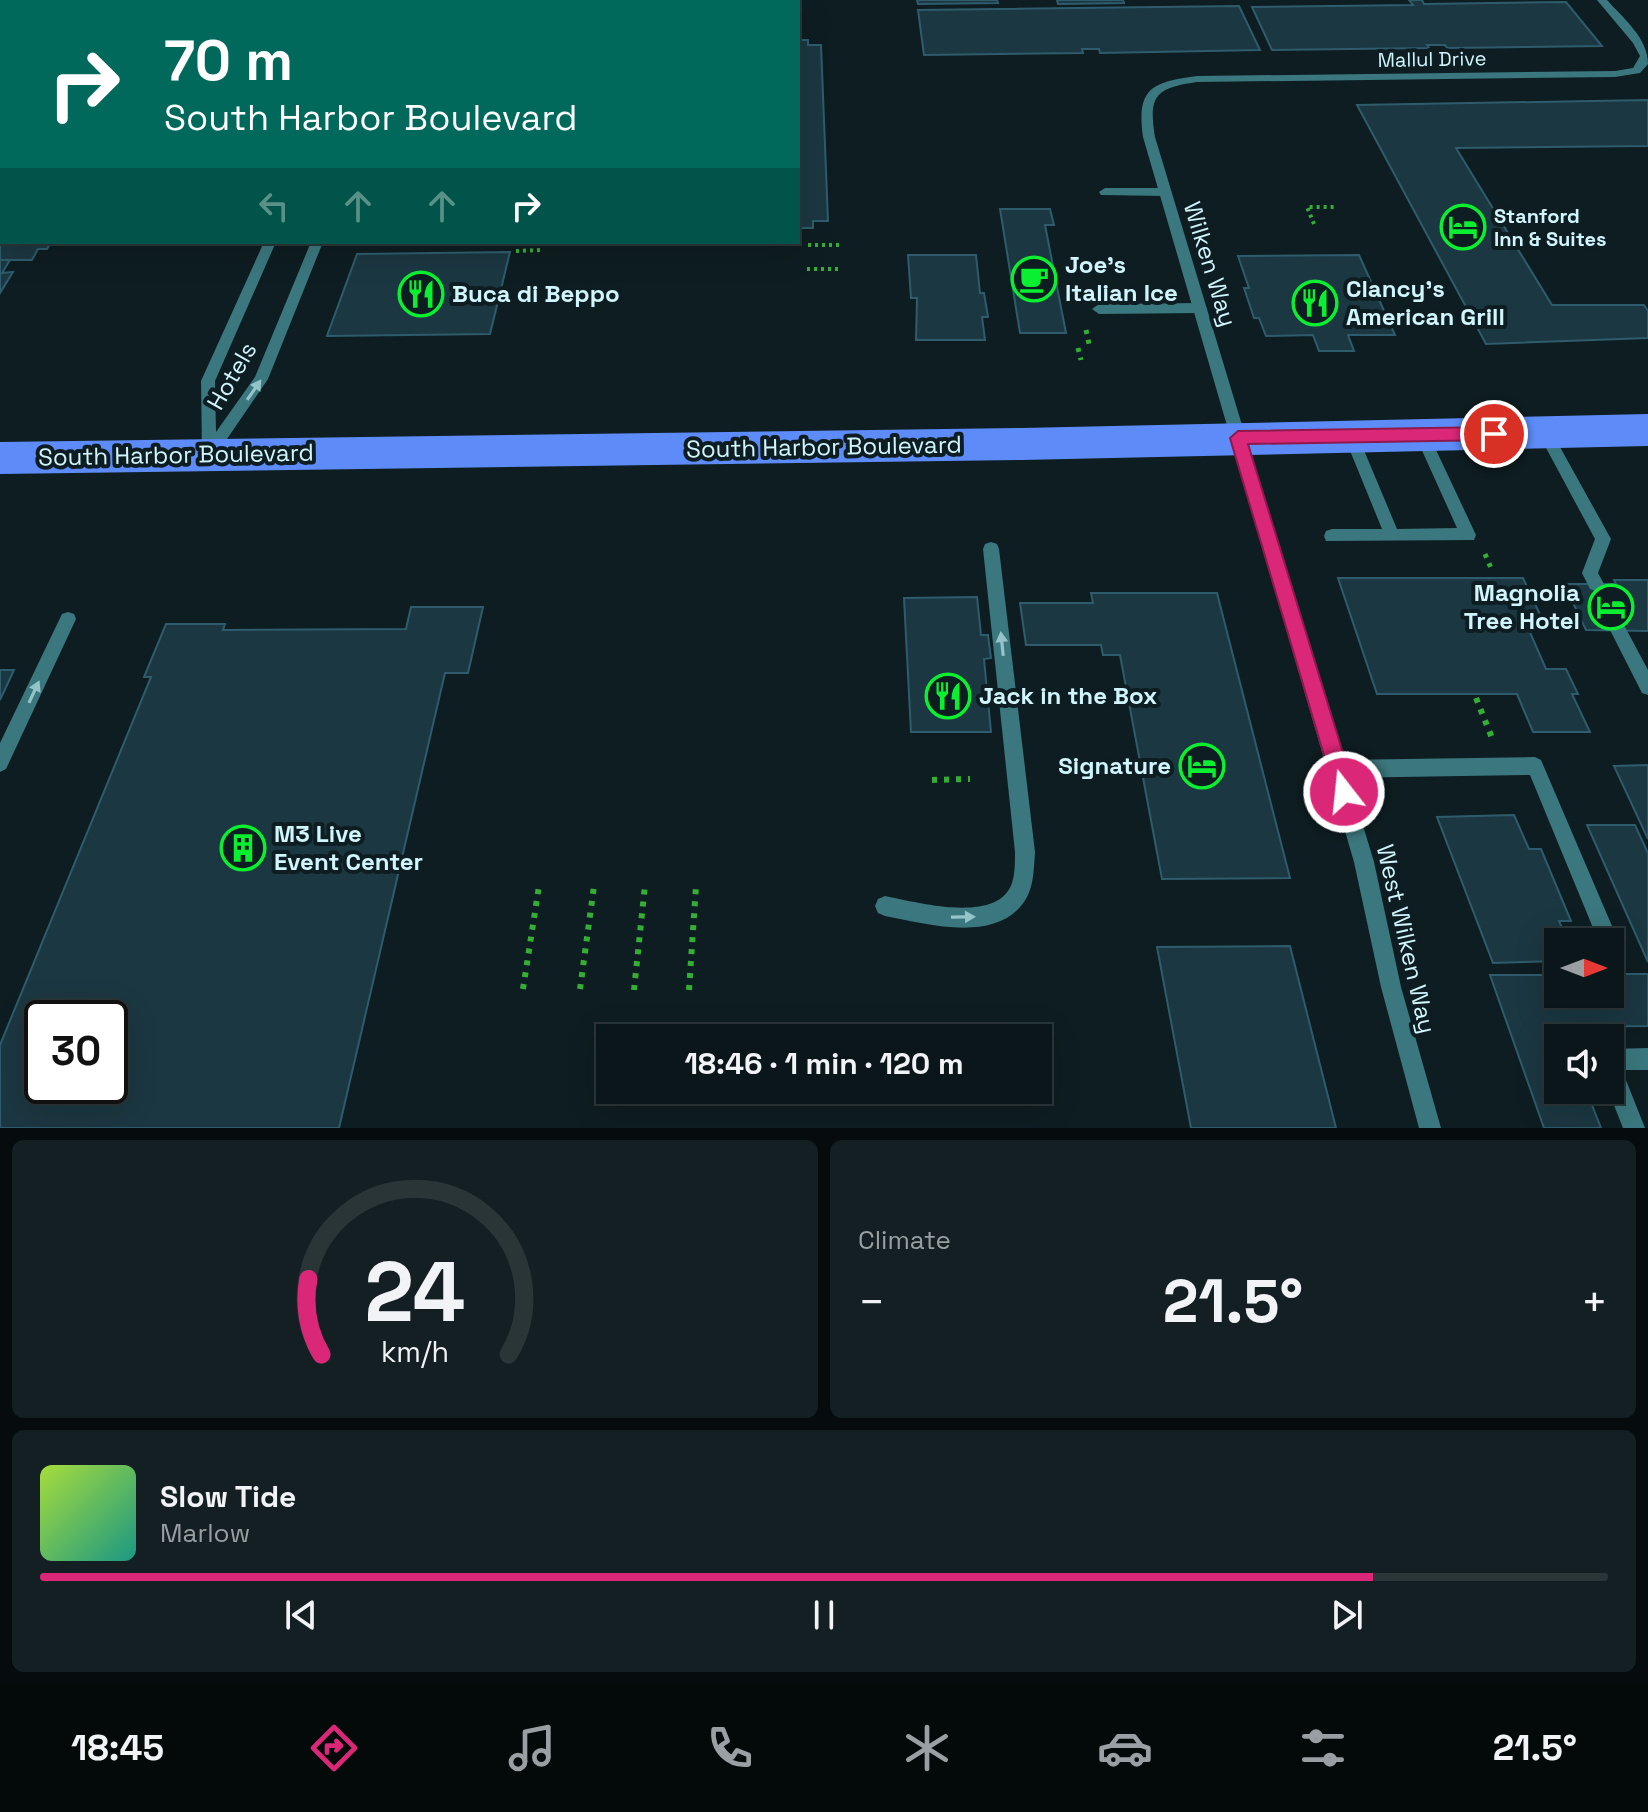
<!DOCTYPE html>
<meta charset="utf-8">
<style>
:root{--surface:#0a1619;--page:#131f22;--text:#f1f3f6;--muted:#999fa2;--line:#2a3538;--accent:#db2777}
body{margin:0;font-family:"Space Grotesk",sans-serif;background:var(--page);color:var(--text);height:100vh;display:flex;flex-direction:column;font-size:30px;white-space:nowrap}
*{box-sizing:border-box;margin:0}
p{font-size:26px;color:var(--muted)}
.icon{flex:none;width:44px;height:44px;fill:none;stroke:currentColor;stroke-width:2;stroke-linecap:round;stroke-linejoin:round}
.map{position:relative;height:1128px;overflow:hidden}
.sheet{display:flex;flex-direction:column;gap:12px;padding:12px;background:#060c0e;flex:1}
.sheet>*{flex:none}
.top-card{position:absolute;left:0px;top:0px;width:800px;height:244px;box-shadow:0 8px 32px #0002,0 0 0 2px var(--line);background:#00695c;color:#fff;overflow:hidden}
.needle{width:52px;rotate:90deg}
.buttons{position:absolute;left:1544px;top:928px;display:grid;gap:16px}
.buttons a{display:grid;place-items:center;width:80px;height:80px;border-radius:0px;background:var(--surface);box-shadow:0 8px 32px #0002,0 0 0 2px var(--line);font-size:40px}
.speed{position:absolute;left:24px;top:1000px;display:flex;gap:16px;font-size:40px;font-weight:700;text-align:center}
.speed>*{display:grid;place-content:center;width:104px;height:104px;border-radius:50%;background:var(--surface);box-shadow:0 8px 32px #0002,0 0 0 2px var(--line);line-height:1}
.speed .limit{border:4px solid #111;border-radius:12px;background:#fff;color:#111}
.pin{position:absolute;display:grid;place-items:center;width:68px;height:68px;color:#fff;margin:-34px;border:4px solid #fff;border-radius:50%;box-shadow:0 2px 8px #0007}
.me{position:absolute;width:88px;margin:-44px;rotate:344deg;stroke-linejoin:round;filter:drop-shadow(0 0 6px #0008)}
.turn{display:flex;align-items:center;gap:28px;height:168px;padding:0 32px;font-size:36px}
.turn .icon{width:104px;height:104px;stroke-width:2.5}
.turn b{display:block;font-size:56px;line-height:68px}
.lanes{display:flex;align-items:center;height:76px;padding:0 32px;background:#0003;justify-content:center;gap:40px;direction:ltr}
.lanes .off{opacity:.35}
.big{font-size:60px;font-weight:600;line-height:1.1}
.sheet .widget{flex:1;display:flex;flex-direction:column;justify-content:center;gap:12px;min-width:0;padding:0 28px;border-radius:12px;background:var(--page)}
.sheet .dial{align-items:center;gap:0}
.dial svg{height:208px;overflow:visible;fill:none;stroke:var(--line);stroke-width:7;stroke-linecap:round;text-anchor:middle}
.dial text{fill:var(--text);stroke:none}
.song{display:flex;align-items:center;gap:24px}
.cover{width:96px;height:96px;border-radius:12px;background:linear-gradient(135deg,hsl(80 70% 55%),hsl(170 70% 35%))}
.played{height:8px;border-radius:4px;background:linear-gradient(90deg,var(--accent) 85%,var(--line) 85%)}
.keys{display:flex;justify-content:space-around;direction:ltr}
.heat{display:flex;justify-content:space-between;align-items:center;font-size:44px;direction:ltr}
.sheet .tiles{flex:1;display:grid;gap:12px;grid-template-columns:1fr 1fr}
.widget:last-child{grid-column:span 2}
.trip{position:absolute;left:596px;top:1024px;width:456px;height:80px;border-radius:0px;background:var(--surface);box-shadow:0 8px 32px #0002,0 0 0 2px var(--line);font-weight:600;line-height:80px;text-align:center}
.tabs{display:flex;height:128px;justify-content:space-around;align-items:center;background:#04090a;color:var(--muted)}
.tabs .icon{width:56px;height:56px}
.tabs .current{color:var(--accent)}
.tabs b{font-size:36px;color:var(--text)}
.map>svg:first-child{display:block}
.building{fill:#1b3741;stroke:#2e5c6c;stroke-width:2;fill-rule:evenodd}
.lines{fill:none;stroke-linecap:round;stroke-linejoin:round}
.path-far2{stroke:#34ae34;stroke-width:4;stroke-dasharray:3 4;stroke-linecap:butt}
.path-far1{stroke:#34ae34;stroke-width:5;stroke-dasharray:4 6;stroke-linecap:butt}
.path{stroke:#34ae34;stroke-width:6;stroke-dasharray:5 7;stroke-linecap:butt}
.lane{fill:#3b777e;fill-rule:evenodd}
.street{fill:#3b777e;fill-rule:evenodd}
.primary{fill:#5d8cf8;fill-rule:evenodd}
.oneway{fill:#94c3ca}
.route{fill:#db2777;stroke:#8e194d;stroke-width:2}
.labels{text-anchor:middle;stroke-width:8;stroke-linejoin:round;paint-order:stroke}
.far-street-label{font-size:20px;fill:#d0f5fd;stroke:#0e1d21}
.far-poi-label{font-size:20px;font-weight:bold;fill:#d0f5fd;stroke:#0e1d21;text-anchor:start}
.street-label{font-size:24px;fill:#d0f5fd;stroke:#0e1d21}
.poi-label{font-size:24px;font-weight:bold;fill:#d0f5fd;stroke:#0e1d21;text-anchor:start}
</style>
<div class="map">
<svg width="1648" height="1128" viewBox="0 0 1648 1128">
<rect width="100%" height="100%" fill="#0e1d21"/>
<!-- building -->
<path class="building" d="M286 0H617L616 2Z
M917 0H997L998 3 918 4Z
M1057 0H1123L1124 3 1058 4Z
M1409 0H1422L1424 4 1566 2 1602 46 1447 48 1445 45H1427L1429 48 1272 50 1252 7 1413 5Z
M1239 6 1260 50 1100 53 1099 49H1082L1083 53 924 55 918 10Z
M798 40H808V45H821L828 221H813V228H798Z
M1648 100V146L1456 148 1552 305H1644L1648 311V338L1486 344 1357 105Z
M0 149 2 242H51L47 249H38L32 260H0Z
M1000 209H1050L1054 225H1045L1066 333H1020Z
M510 252 490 334 327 336 357 254Z
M908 255H976L980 293H984L988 317H982L985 340H916L917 298H911Z
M1359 255 1395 335H1348L1354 351H1319L1313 335 1266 336 1259 318H1254L1244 288H1249L1238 256Z
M0 260H10L2 273 13 272 0 293Z
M1338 578H1523L1543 621H1525L1546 669H1566L1578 694H1572L1590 732H1533L1517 694H1377Z
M1614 580H1648V631L1586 630 1564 584H1616Z
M1091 593H1217L1290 878 1162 879 1120 655H1103L1101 645H1026L1020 603H1093Z
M977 597 981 635H988L991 658 984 659 991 732H911L904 598Z
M411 607H483L468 673H445L339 1128H0V1045L151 677H144L166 624H225L223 630 406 629ZM42 1018H110V1086H42Z
M0 670H14L0 700Z
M1648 765V839L1614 766Z
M1514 815 1529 849H1541L1571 921H1559L1568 942H1558V961L1493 963 1437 817Z
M1587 825H1635L1648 853V962Z
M1290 946 1336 1128H1191L1157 947Z
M1610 974H1648V1026L1562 1027 1566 1038H1558V1090H1586L1601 1128H1544L1490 975H1558V994H1610Z"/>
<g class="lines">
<!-- path-far2 -->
<path class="path-far2" d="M1314 224 1307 207H1334
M808 245H841
M516 251 542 250
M807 269H841"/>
<!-- path-far1 -->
<path class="path-far1" d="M1086 330 1089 344
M1078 348 1081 360
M1485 554 1491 568"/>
<!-- path -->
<path class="path" d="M1476 698 1492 738
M932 780 970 779
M523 989 539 886
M580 989 594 886
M634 990 645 885
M689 990 696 886"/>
<!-- lane -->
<path class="lane" d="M1105 188H1166L1172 192 1166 196 1101 195 1099 192Z
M1200 303 1207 308 1200 313 1099 314 1092 309 1099 304Z
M1545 427 1550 429 1611 539 1598 573 1604 584 1602 589 1596 591 1590 589 1582 573 1595 539 1538 433Z
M1422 429 1429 435 1476 535 1474 540 1326 541 1324 536 1326 531 1332 529H1382L1344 436 1351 430 1358 436 1397 529 1457 528 1415 435Z
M991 542 997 544 999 549 1035 852C1034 866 1034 882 1028 895 1003 946 928 924 885 916L878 913 875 906 878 899 885 896C916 902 998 925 1012 883 1015 874 1015 862 1015 852L983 549 985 544Z
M68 612 74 614 76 619 6 769 0 772V743L62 614Z
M1618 623 1624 625 1648 670V695L1642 693 1610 630 1612 625Z
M1535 757 1541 760 1615 933 1612 940H1598L1530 775 1337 778 1331 775 1328 769 1331 763 1337 760Z
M1648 1048V1070H1622L1645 1128H1623L1608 1090 1610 1049Z"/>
<!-- street -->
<path class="street" d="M1597 0H1607C1624 19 1648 38 1648 64L1640 73 1615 77 1197 82C1156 88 1148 95 1155 137L1374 862 1401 987 1441 1128H1419L1381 987 1354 862 1143 137C1136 88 1152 82 1197 76L1615 71 1633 68 1640 56 1633 43Z
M264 242H276L215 381 216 432 255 377 311 242H323L268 379 214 458 209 460 202 454 201 381Z"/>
<!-- primary -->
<path class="primary" d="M1648 414V446L1022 460 0 474V442L1022 428Z"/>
</g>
<!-- one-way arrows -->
<defs><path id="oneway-solid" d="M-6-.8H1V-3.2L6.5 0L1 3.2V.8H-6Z" transform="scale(2)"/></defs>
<g class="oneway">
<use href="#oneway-solid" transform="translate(254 390) rotate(-55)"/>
<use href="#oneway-solid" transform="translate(1002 644) rotate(-96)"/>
<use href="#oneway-solid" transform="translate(34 692) rotate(-65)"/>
<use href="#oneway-solid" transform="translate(963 917) rotate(-1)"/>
</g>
<!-- route -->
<path class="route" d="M1494 427 1503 434 1494 440 1248 444 1355 792 1352 799 1344 802 1337 799 1230 438 1238 431Z"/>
<!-- icons -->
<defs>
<g id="hotel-ring" transform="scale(2.3)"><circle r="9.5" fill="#0e1d21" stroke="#0bef31" stroke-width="1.5"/><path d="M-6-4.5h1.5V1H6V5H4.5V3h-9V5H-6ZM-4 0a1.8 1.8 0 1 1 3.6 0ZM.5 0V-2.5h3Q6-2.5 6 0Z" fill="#0bef31"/></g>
<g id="cafe-ring" transform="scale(2.3)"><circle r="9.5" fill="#0e1d21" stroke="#0bef31" stroke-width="1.5"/><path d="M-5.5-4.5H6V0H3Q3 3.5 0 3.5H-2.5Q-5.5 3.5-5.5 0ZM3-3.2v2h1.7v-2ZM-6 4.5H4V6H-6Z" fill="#0bef31"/></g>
<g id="restaurant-ring" transform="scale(2.3)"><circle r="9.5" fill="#0e1d21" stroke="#0bef31" stroke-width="1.5"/><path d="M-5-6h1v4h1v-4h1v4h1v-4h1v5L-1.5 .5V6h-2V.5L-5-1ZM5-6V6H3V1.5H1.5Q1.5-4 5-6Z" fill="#0bef31"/></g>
<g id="building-ring" transform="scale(2.3)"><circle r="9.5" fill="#0e1d21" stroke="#0bef31" stroke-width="1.5"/><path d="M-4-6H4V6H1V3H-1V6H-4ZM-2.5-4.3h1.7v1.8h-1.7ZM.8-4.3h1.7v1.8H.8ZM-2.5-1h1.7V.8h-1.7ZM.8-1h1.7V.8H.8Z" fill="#0bef31"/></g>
</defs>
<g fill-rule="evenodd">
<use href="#hotel-ring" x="1463" y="227"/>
<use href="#cafe-ring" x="1034" y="279"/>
<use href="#restaurant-ring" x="421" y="294"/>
<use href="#restaurant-ring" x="1315" y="303"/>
<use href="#hotel-ring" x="1611" y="607"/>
<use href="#restaurant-ring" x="948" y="696"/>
<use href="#hotel-ring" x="1202" y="766"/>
<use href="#building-ring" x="243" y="848"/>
</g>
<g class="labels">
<!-- far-street labels -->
<g class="far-street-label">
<text transform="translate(1432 59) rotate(-1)" y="7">Mallul Drive</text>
</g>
<!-- far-poi labels -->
<g class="far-poi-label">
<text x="1494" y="223">Stanford<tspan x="1494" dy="23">Inn &amp; Suites</tspan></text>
</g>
<!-- street labels -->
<g class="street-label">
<text transform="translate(1210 264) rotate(73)" y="8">Wilken Way</text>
<text transform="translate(232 376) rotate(-60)" y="8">Hotels</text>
<text transform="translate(824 447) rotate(-1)" y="8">South Harbor Boulevard</text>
<text transform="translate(176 455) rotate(-1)" y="8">South Harbor Boulevard</text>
<text transform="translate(1406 939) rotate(77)" y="8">West Wilken Way</text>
</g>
<!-- poi labels -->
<g class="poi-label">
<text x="1065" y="273">Joe's<tspan x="1065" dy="28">Italian Ice</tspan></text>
<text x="1346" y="297">Clancy's<tspan x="1346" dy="28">American Grill</tspan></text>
<text x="452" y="302">Buca di Beppo</text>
<text x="1580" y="601" text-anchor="end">Magnolia<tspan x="1580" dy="28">Tree Hotel</tspan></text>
<text x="979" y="704">Jack in the Box</text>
<text x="1171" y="774" text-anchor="end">Signature</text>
<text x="274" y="842">M3 Live<tspan x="274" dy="28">Event Center</tspan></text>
</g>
</g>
</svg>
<div class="buttons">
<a><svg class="needle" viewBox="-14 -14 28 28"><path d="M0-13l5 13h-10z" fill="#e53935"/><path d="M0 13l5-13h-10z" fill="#999fa2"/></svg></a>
<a><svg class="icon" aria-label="sound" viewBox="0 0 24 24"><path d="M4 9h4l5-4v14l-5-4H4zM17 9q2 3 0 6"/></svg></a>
</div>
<div class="speed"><div class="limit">30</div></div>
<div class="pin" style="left:1494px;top:434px;background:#d93025"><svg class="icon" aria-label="arrive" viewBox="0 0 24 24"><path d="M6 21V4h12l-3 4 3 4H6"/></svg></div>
<svg class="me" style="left:1344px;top:792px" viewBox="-20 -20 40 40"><circle r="17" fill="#db2777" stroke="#fff" stroke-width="3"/><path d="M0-11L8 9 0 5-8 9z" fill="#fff"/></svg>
<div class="trip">18:46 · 1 min · 120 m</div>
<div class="top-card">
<div class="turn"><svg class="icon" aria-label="right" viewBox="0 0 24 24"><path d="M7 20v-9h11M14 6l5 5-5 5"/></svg><div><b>70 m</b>South Harbor Boulevard</div></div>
<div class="lanes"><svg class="icon off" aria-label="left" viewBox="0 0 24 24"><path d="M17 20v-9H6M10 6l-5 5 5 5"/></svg><svg class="icon off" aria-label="ahead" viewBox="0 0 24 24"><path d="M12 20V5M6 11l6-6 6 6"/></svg><svg class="icon off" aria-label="ahead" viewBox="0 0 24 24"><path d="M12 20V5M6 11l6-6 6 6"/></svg><svg class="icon" aria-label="right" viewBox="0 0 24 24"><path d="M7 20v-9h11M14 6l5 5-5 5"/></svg></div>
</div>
</div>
<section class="sheet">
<div class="tiles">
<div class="widget dial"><svg viewBox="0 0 100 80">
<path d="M14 69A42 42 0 1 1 86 69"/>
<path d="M14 69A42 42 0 0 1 9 40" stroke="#db2777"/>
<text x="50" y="56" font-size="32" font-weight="700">24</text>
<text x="50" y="72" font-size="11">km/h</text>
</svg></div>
<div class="widget"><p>Climate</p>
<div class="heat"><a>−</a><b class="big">21.5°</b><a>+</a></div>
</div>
<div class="widget">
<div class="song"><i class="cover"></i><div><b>Slow Tide</b><p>Marlow</p></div></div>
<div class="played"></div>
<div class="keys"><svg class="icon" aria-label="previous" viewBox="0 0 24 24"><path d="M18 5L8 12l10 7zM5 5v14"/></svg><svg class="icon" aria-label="pause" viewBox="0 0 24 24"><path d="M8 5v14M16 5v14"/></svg><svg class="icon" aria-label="next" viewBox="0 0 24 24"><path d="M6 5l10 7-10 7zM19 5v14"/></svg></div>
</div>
</div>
</section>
<nav class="tabs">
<b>18:45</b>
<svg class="icon current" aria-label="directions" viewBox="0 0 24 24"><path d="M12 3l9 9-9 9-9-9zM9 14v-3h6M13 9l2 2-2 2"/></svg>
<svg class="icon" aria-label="music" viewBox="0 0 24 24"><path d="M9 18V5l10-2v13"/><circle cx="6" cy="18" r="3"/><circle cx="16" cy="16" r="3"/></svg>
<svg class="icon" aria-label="phone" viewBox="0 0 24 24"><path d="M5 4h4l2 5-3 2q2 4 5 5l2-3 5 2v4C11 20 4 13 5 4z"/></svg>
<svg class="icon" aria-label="climate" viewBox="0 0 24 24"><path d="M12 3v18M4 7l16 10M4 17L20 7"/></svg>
<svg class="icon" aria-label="car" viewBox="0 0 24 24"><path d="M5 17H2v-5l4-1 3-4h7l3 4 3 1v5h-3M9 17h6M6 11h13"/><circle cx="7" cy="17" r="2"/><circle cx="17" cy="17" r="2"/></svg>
<svg class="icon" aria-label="filters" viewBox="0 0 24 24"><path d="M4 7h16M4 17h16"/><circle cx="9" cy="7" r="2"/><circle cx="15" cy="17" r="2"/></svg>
<b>21.5°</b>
</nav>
